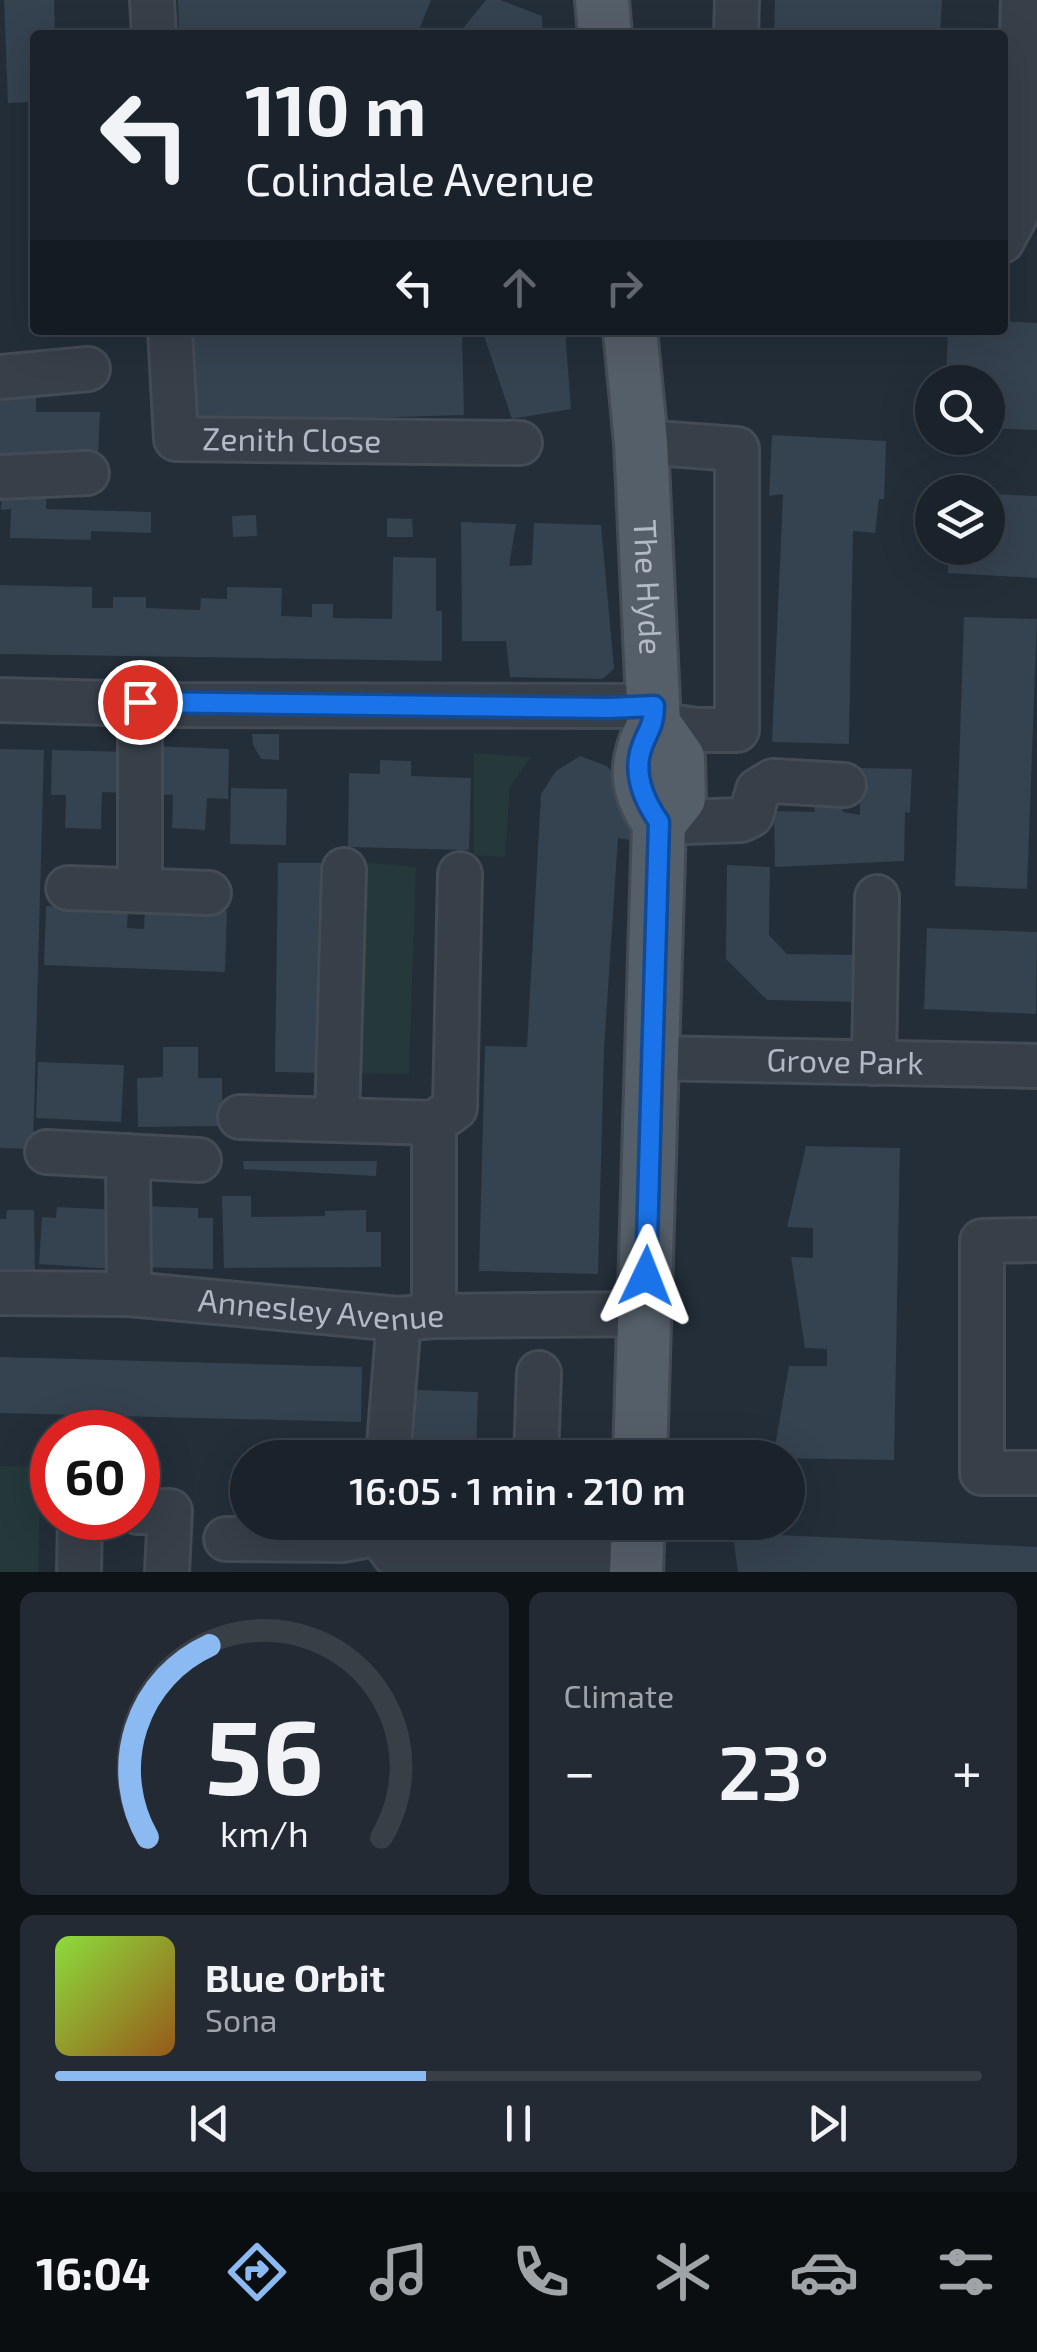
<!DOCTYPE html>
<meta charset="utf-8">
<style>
:root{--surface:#1a222b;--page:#232a33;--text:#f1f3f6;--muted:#9fa4a9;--line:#383f47;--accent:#8bb9f1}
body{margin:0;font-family:"Exo 2",sans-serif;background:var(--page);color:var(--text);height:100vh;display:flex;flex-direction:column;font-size:38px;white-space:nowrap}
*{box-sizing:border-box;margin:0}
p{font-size:32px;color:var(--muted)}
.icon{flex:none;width:55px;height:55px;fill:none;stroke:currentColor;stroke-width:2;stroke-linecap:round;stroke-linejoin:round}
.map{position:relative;height:1572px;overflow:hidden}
.details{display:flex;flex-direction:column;gap:20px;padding:20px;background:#0e1318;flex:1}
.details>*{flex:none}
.banner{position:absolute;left:30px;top:30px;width:978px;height:305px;border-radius:10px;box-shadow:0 10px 40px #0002,0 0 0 2px var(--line);background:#1a222b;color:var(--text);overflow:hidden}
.buttons{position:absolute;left:915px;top:365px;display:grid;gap:20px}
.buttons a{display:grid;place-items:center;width:90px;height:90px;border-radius:50%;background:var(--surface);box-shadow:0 10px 40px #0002,0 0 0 2px var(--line);font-size:50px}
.speed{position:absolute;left:30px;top:1410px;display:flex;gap:20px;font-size:50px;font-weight:700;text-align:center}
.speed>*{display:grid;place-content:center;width:130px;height:130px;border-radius:50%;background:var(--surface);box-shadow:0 10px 40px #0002,0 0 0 2px var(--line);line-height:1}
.speed .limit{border:15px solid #d22;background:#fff;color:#111}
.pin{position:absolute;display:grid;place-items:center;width:85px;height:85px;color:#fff;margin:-42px;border:5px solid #fff;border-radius:50%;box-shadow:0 2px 10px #0007}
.me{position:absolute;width:110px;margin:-55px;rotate:2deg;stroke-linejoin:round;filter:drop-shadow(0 0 8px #0008)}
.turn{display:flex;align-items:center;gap:35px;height:210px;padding:0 50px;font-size:45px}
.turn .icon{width:130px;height:130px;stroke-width:2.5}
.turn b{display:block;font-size:70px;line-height:85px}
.lanes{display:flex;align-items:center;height:95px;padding:0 50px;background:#0003;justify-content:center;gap:50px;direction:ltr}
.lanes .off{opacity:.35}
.big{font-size:75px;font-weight:600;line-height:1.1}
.details .tile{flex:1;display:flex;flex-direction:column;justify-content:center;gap:15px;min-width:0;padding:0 35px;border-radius:15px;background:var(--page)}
.details .dial{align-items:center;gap:0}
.dial svg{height:260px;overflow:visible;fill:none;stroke:var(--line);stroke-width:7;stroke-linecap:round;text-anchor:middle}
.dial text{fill:var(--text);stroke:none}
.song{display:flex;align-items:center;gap:30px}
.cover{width:120px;height:120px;border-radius:15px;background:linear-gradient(135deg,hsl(90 70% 55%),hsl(30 70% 35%))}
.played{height:10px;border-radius:5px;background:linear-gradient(90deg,var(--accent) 40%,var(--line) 40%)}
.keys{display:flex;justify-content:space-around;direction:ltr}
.heat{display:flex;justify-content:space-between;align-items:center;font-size:55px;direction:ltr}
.details .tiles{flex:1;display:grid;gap:20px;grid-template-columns:1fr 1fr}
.tile:last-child{grid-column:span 2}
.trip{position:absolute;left:230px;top:1440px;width:575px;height:100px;border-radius:50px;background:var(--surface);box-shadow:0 10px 40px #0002,0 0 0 2px var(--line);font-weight:600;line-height:100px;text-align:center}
.tab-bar{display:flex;height:160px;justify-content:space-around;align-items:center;background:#0a0e11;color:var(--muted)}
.tab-bar .icon{width:70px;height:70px}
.tab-bar .active{color:var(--accent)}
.tab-bar b{font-size:45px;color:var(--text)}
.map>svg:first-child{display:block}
.green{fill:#25393a}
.building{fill:#35424f}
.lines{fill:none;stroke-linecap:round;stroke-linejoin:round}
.minor-casing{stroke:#434b55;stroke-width:48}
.major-casing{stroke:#434b55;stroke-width:58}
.minor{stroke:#373f49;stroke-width:42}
.major{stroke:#555f69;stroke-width:52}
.route-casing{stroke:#114b97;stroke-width:25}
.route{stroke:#1a73e8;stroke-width:18}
.labels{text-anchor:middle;stroke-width:10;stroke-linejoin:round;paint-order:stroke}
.street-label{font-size:32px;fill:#b2bac5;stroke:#1c242e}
</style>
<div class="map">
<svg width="1037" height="1572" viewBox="0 0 1037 1572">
<rect width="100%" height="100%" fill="#232e39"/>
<!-- green -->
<path class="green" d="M474 753 531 757 510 787 505 857 474 855Z
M359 862 416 867 409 1074 355 1073Z
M0 1466 41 1467 38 1572H0Z"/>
<!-- building -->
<path class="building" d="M4 0H54L55 35H35V112H32L31 102 8 103Z
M178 0H431L417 35H179Z
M486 0H500L542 16 543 35H461V31Z
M775 0H942L940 35H774Z
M1002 321 1037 323V430L988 428V382H946L948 330H1002Z
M189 330H271V337L462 331 464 415 192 423Z
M482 330H565L571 409 512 419Z
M36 397V412H100L98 456 0 457V399Z
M772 435 886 441 884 499H879L875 533 853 531 849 744 772 742 783 494 769 496Z
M2 490H46V509L151 512V533L91 531V540L10 538 11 509 1 510Z
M988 494 1037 496V578L948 573 949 548H988Z
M256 515 257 536 233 537 232 516Z
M387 518 412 519 413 537H387Z
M461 522 516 524 509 566 532 565 534 523 601 525 614 669 602 679 510 677 506 641H462Z
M393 557 436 558V611H442V661L0 654V585L92 587V608H113V597H146V608L200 610 201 598 227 599V587L282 588 281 616 312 617V604H333V618L392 619Z
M964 617 1037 619 1027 889 955 886Z
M252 734H279V760L261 759 253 745Z
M148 746 229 749 228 799 207 798 205 830 172 828 173 795 146 794Z
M0 749 44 750 33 1149 0 1148Z
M52 750 127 752 126 793 102 792 101 829 65 828 66 795H51Z
M580 756 607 766 619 781 630 803V840L618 838 604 1049 598 1274 479 1271 485 1046 527 1047 541 794 556 771Z
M380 760 411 761V776L471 778 469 850 348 847 349 773 380 774Z
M859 768 912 769 910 813 905 812 904 861 775 867 774 811 815 812 813 801 840 800 843 812 860 815Z
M231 788 287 789 286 845 230 844Z
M278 863H331L328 1073 275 1072Z
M727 865 770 867 769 935 787 954 860 955 857 1002 767 1000 726 959Z
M46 906 128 909 127 928 144 929 145 908 227 911 225 972 44 965Z
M927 928 1037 932 1036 1014 924 1009Z
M163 1047H198V1078H222V1126L138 1127 137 1078 163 1077Z
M38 1062 124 1065 121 1122 36 1118Z
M806 1146 900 1148 894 1460 773 1458 789 1366H827V1349L805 1348 791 1257 813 1258V1228L787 1227Z
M243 1161H377L376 1176 244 1169Z
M222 1196H251V1217L325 1216V1211L366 1210V1232H381V1267L224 1268Z
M136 1206 198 1208V1218H213V1269L136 1267Z
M57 1207 119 1210 116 1269 39 1264 42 1217 56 1218Z
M7 1210H34L35 1272H0V1219H6Z
M0 1357 362 1367 361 1422 0 1413Z
M414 1390 478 1392 476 1453 493 1454V1458H412Z
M410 1522H479V1542L409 1541Z
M778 1535 1037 1547V1572H738L734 1542Z"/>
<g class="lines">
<!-- minor casing -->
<g class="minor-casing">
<g id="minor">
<path d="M152 0 154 35"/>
<path d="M736 35 737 0"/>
<path d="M1002 241 1017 213 1023 0"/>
<path id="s1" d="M170 330 176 439 520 443"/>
<path d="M0 377 88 369"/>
<path d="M641 442 737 449V730H697L654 724"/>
<path d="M0 477 87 473"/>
<path d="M0 700 181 705 654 706"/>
<path d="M140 702V889"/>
<path d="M659 823 741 820 751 815 758 790 773 781 844 785"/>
<path d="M68 888 209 893"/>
<path id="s2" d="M653 1058 1037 1066"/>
<path d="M874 1063 877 897"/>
<path d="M240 1117 434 1123V1316"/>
<path d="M337 1120 344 870"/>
<path d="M434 1123 455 1108 460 874"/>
<path d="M47 1152 199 1160"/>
<path d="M128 1156 129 1294"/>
<path d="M1037 1240 982 1241V1473H1037"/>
<path id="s3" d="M0 1293 129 1294 399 1319 434 1316 645 1314"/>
<path d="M388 1458 399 1319"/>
<path d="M536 1458 539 1373"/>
<path d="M138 1512 170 1511 167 1572"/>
<path d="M371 1522 394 1554 636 1557"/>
<path d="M226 1539 343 1540 379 1533"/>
<path d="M79 1572 80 1518"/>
</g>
</g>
<!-- major casing -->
<g class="major-casing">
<g id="major">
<path d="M602 0 605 35"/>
<path id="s4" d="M630 330 641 442 654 724C635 764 633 785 659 823L640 1458"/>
<path d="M654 724 678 758 679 798 659 823"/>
<path d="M636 1572 638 1522"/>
</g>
</g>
<!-- minor -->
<use href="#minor" class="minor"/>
<!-- major -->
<use href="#major" class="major"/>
</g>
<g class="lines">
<!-- route casing -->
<g class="route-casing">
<path id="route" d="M140 702 609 708 654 706C654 729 645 733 640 753 634 778 645 802 659 822L646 1276"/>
</g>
<!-- route -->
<use href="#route" class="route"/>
</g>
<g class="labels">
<!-- street labels -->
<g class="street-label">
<text dy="11" stroke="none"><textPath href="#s1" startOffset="225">Zenith Close</textPath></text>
<text dy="11" stroke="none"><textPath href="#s4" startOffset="258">The Hyde</textPath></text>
<text dy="11" stroke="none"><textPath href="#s2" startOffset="192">Grove Park</textPath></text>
<text dy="11" stroke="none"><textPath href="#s3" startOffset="322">Annesley Avenue</textPath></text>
</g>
</g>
</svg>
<div class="buttons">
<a><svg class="icon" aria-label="search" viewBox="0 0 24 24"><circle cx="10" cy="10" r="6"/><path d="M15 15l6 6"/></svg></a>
<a><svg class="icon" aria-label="layers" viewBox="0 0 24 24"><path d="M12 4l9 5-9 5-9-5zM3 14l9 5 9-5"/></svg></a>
</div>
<div class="speed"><div class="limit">60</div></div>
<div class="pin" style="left:140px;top:702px;background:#d93025"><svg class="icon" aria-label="arrive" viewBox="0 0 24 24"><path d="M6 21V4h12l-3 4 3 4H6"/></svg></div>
<svg class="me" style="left:646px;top:1276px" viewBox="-20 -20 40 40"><path d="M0-17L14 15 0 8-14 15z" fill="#1a73e8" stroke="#fff" stroke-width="4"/></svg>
<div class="trip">16:05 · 1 min · 210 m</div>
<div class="banner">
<div class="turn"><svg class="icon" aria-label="left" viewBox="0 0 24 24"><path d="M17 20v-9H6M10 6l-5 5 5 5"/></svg><div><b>110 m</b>Colindale Avenue</div></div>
<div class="lanes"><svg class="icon" aria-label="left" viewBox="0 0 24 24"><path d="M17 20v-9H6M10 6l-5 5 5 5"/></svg><svg class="icon off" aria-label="ahead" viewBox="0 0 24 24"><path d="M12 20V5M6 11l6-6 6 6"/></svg><svg class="icon off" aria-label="right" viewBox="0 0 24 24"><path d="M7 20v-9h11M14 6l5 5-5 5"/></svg></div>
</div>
</div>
<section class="details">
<div class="tiles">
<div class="tile dial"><svg viewBox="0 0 100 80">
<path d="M14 69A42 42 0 1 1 86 69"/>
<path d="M14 69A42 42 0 0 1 33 10" stroke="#8bb9f1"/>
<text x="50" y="56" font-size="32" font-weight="700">56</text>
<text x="50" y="72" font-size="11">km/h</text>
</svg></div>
<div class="tile"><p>Climate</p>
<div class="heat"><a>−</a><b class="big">23°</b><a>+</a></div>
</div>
<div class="tile">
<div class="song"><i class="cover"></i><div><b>Blue Orbit</b><p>Sona</p></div></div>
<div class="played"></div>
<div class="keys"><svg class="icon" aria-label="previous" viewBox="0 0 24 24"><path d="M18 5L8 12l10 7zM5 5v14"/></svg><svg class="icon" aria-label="pause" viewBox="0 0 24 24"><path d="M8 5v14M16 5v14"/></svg><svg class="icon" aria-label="next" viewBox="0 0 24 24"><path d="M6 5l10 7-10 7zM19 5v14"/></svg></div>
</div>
</div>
</section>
<nav class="tab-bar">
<b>16:04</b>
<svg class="icon active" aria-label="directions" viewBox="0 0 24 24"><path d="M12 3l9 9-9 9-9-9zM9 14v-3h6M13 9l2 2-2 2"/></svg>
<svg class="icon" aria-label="music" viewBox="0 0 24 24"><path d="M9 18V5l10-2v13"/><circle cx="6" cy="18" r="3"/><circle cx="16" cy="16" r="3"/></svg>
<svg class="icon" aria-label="phone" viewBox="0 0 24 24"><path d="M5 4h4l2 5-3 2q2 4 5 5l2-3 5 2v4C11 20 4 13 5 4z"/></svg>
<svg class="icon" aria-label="climate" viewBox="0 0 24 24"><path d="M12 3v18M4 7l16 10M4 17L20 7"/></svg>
<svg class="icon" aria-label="car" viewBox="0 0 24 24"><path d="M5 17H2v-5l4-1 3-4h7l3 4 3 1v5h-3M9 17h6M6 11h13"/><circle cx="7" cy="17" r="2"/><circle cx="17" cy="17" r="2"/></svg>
<svg class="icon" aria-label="filters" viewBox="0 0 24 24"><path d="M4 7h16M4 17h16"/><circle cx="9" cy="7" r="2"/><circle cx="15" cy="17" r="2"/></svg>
</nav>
